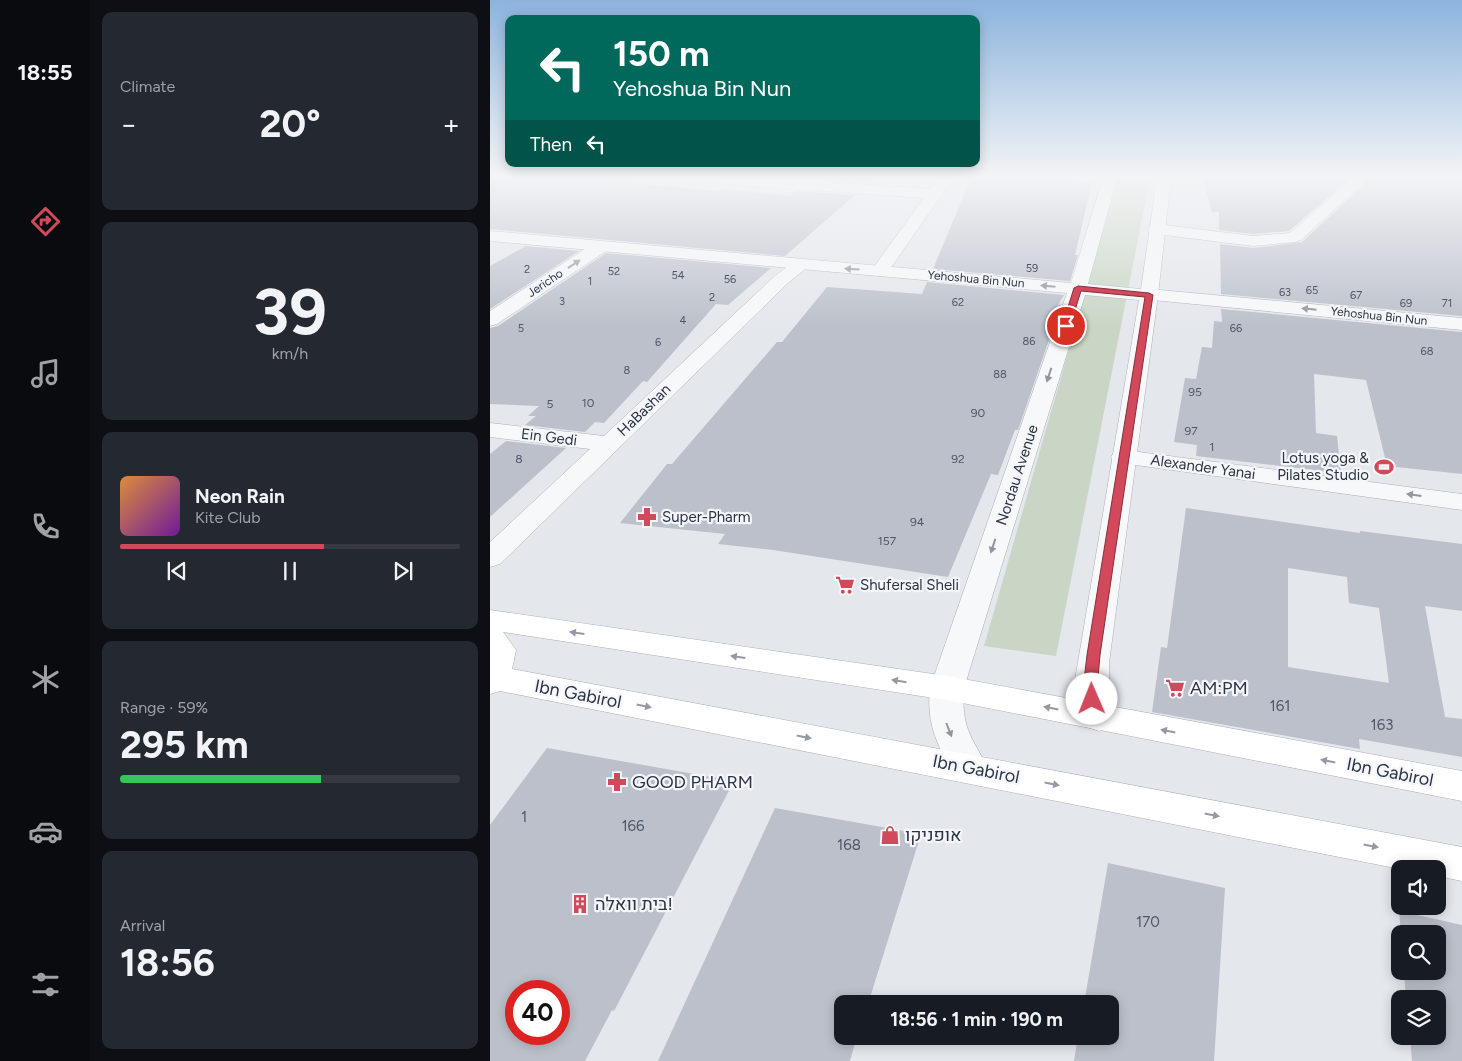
<!DOCTYPE html>
<meta charset="utf-8">
<style>
:root{--surface:#171b24;--page:#242831;--text:#f1f3f6;--muted:#9ea1a6;--line:#363941;--accent:#d1495b}
body{margin:0;font-family:Figtree,Heebo,sans-serif;background:var(--page);color:var(--text);height:100vh;display:flex;flex-direction:column;font-size:19px;white-space:nowrap}
*{box-sizing:border-box;margin:0}
p{font-size:16px;color:var(--muted)}
.icon{flex:none;width:28px;height:28px;fill:none;stroke:currentColor;stroke-width:2;stroke-linecap:round;stroke-linejoin:round}
.map{position:relative;flex:1;overflow:hidden}
.side{display:flex;flex-direction:column;gap:12px;padding:12px;background:#0d0f14;width:400px}
.side>*{flex:none}
.top-card{position:absolute;left:15px;top:15px;width:475px;height:152px;border-radius:10px;box-shadow:0 2px 12px #0003;background:#00695c;color:#fff;overflow:hidden}
.buttons{position:absolute;left:901px;top:860px;display:grid;gap:10px}
.buttons a{display:grid;place-items:center;width:55px;height:55px;border-radius:10px;background:var(--surface);box-shadow:0 2px 12px #0003;font-size:25px}
.speed{position:absolute;left:15px;top:980px;display:flex;gap:10px;font-size:25px;font-weight:700;text-align:center}
.speed>*{display:grid;place-content:center;width:65px;height:65px;border-radius:50%;background:var(--surface);box-shadow:0 2px 12px #0003;line-height:1}
.speed .limit{border:8px solid #d22;background:#fff;color:#111}
.pin{position:absolute;display:grid;place-items:center;width:42px;height:42px;color:#fff;margin:-21px;border:2px solid #fff;border-radius:50%;box-shadow:0 1px 5px #0007}
.me{position:absolute;width:55px;margin:-28px;rotate:359deg;stroke-linejoin:round;filter:drop-shadow(0 0 4px #0008)}
.turn{display:flex;align-items:center;gap:18px;height:105px;padding:0 25px;font-size:22px}
.turn .icon{width:65px;height:65px;stroke-width:2.5}
.turn b{display:block;font-size:35px;line-height:42px}
.then{display:flex;align-items:center;height:48px;padding:0 25px;background:#0003;gap:10px;font-size:19px}
.big{font-size:38px;font-weight:700;line-height:1.1}
.side .tile{flex:1;display:flex;flex-direction:column;justify-content:center;gap:8px;min-width:0;padding:0 18px;border-radius:10px;background:var(--page)}
.side .dial{align-items:center;gap:0}
.dial b{font-size:65px;line-height:1}
.song{display:flex;align-items:center;gap:15px}
.cover{width:60px;height:60px;border-radius:8px;background:linear-gradient(135deg,hsl(30 70% 55%),hsl(280 70% 35%))}
.played{height:5px;border-radius:2px;background:linear-gradient(90deg,var(--accent) 60%,var(--line) 60%)}
.keys{display:flex;justify-content:space-around;direction:ltr}
.heat{display:flex;justify-content:space-between;align-items:center;font-size:28px;direction:ltr}
.charge{height:8px;border-radius:4px;background:linear-gradient(90deg,#34c759 59%,var(--line) 0)}
.trip{position:absolute;left:344px;top:995px;width:285px;height:50px;border-radius:10px;background:var(--surface);box-shadow:0 2px 12px #0003;font-weight:700;line-height:50px;text-align:center}
main{display:flex;flex:1;min-height:0}
.menu{display:flex;flex-direction:column;width:90px;justify-content:space-around;align-items:center;background:#090b0e;color:var(--muted)}
.menu .icon{width:35px;height:35px}
.menu .active{color:var(--accent)}
.menu b{font-size:22px;color:var(--text)}
.map>svg:first-child{display:block}
.green{fill:#c9d6c5}
.building{fill:#bbc0ca;fill-rule:evenodd}
.lines{fill:none;stroke-linecap:round;stroke-linejoin:round}
.minor-casing{stroke:#a9aeb7;stroke-width:1}
.tertiary-casing{stroke:#a9aeb7;stroke-width:1}
.secondary-casing{stroke:#a9aeb7;stroke-width:1}
.minor{fill:#f7f8fa;fill-rule:evenodd}
.tertiary{fill:#f7f8fa;fill-rule:evenodd}
.secondary{fill:#fff;fill-rule:evenodd}
.oneway{fill:#9196a0}
.oneway2{fill:#959aa2}
.route{fill:#d1495b;stroke:#882f3b}
.labels{text-anchor:middle;stroke-width:4.5;stroke-linejoin:round;paint-order:stroke}
.far-number-label{font-size:11px;fill:#4f5766}
.far-street-label{font-size:12px;fill:#2b3445;stroke:#f4f6f9}
.number-label{font-size:12px;fill:#4f5766}
.street-label{font-size:15px;fill:#2b3445;stroke:#f4f6f9}
.poi-label{font-size:15px;fill:#2b3445;stroke:#f4f6f9;text-anchor:start}
.near-number-label{font-size:15px;fill:#4f5766}
.near-poi-label{font-size:18px;fill:#2b3445;stroke:#f4f6f9;text-anchor:start}
.near-street-label{font-size:18px;fill:#2b3445;stroke:#f4f6f9}
</style>
<main>
<nav class="menu">
<b>18:55</b>
<svg class="icon active" aria-label="directions" viewBox="0 0 24 24"><path d="M12 3l9 9-9 9-9-9zM9 14v-3h6M13 9l2 2-2 2"/></svg>
<svg class="icon" aria-label="music" viewBox="0 0 24 24"><path d="M9 18V5l10-2v13"/><circle cx="6" cy="18" r="3"/><circle cx="16" cy="16" r="3"/></svg>
<svg class="icon" aria-label="phone" viewBox="0 0 24 24"><path d="M5 4h4l2 5-3 2q2 4 5 5l2-3 5 2v4C11 20 4 13 5 4z"/></svg>
<svg class="icon" aria-label="climate" viewBox="0 0 24 24"><path d="M12 3v18M4 7l16 10M4 17L20 7"/></svg>
<svg class="icon" aria-label="car" viewBox="0 0 24 24"><path d="M5 17H2v-5l4-1 3-4h7l3 4 3 1v5h-3M9 17h6M6 11h13"/><circle cx="7" cy="17" r="2"/><circle cx="17" cy="17" r="2"/></svg>
<svg class="icon" aria-label="filters" viewBox="0 0 24 24"><path d="M4 7h16M4 17h16"/><circle cx="9" cy="7" r="2"/><circle cx="15" cy="17" r="2"/></svg>
</nav>
<section class="side">
<div class="tile"><p>Climate</p>
<div class="heat"><a>−</a><b class="big">20°</b><a>+</a></div>
</div>
<div class="tile dial"><b>39</b><p>km/h</p></div>
<div class="tile">
<div class="song"><i class="cover"></i><div><b>Neon Rain</b><p>Kite Club</p></div></div>
<div class="played"></div>
<div class="keys"><svg class="icon" aria-label="previous" viewBox="0 0 24 24"><path d="M18 5L8 12l10 7zM5 5v14"/></svg><svg class="icon" aria-label="pause" viewBox="0 0 24 24"><path d="M8 5v14M16 5v14"/></svg><svg class="icon" aria-label="next" viewBox="0 0 24 24"><path d="M6 5l10 7-10 7zM19 5v14"/></svg></div>
</div>
<div class="tile"><p>Range · 59%</p><b class="big">295 km</b><div class="charge"></div></div>
<div class="tile"><p>Arrival</p><b class="big">18:56</b></div>
</section>
<div class="map">
<svg width="972" height="1061" viewBox="0 0 972 1061">
<rect width="100%" height="100%" fill="#e4e7ec"/>
<!-- green -->
<path class="green" d="M628 178H660L566 656 494 646Z"/>
<!-- building -->
<path class="building" d="M0 178H87L230 191 234 189 300 196 305 191 365 195 295 256 0 229Z
M317 178H384L379 183Z
M481 178H542L602 182 585 255H588L580 281 443 269Z
M712 178H860L799 231 763 234 729 230V212H722Z
M881 178H972V316L731 294 730 244 763 248 812 242Z
M36 246 89 251 0 309V266Z
M116 253 281 268 238 305 226 304 157 382 153 381 114 423 105 422 95 432 35 425 46 416H38L49 406 0 404V328L8 326Z
M437 282 574 295 568 305H571L528 430H525L508 475 501 474 458 577 283 550 228 544 235 534 130 523 177 464H182L287 342H292L337 287 432 294Z
M731 309 972 332V474L897 466 876 380 824 374 826 433 847 436 851 473 706 456 707 445 684 442 695 378 706 379 712 347 722 348 724 321 732 322Z
M16 441 76 448 0 517V454Z
M696 508 870 533V531L972 544V611L935 606 955 717 972 719V757L869 739 870 749 662 712 671 647 677 648ZM798 568 857 577 859 603 889 608 899 683 798 667Z
M57 748 244 781 124 1011 122 1010 95 1061H0V825ZM26 991H69V1034H26Z
M285 808 431 834 378 1004H352V1036H367L360 1061H168Z
M618 863 735 888 724 1061H584L588 1036H620V1004H594Z
M909 911 972 925V1061H922L920 1036H948V999H916L914 971H948V934H911Z"/>
<g class="lines">
<!-- minor casing -->
<g class="minor-casing">
<path id="minor" d="M204 178H277L441 189 449 178H463L396 275 390 276 384 275 381 271 434 198 211 182Z
M863 178H879L811 240 805 242 763 246 666 234 660 232 658 229 660 226 666 224 763 236 800 233Z
M110 242 116 243 118 247 116 251 7 324 0 326V311L104 243Z
M311 260 317 261 320 265 298 283 10 564 0 567V542L100 449 0 437V423L114 436 286 275 305 261Z
M659 289 972 318V330L652 299 650 295 652 291Z
M633 450 972 494V510L624 462 621 457 624 452Z"/>
</g>
<!-- tertiary casing -->
<g class="tertiary-casing">
<path id="tertiary" d="M613 178H627L598 284 651 289 667 178H681L668 295 619 663V695L626 718 621 727 609 731 597 727 586 703 585 680 649 300 595 295 474 688C471 727 481 736 498 768L493 778 480 782 467 778C448 747 436 726 440 688L577 293 0 241V231L581 283Z"/>
</g>
<!-- secondary casing -->
<g class="secondary-casing">
<path id="secondary" d="M0 610 457 676 972 771V801L457 700 13 632 26 650 22 669 972 847V881L948 876V869H910L10 691 0 694Z"/>
</g>
<!-- minor -->
<use href="#minor" class="minor"/>
<!-- tertiary -->
<use href="#tertiary" class="tertiary"/>
<!-- secondary -->
<use href="#secondary" class="secondary"/>
</g>
<!-- one-way arrows -->
<defs><path id="oneway-solid" d="M-6-.8H1V-3.2L6.5 0L1 3.2V.8H-6Z" transform="scale(1.25)"/></defs>
<g class="oneway">
<use href="#oneway-solid" transform="translate(84 264) rotate(-34)"/>
<use href="#oneway-solid" transform="translate(362 269) rotate(-176)"/>
<use href="#oneway-solid" transform="translate(558 286) rotate(-175)"/>
<use href="#oneway-solid" transform="translate(819 309) rotate(-174)"/>
<use href="#oneway-solid" transform="translate(559 375) rotate(108)"/>
<use href="#oneway-solid" transform="translate(924 495) rotate(-172)"/>
<use href="#oneway-solid" transform="translate(503 546) rotate(108)"/>
<use href="#oneway-solid" transform="translate(459 730) rotate(69)"/>
</g>
<g class="oneway2">
<use href="#oneway-solid" transform="translate(87 633) rotate(-172)"/>
<use href="#oneway-solid" transform="translate(248 657) rotate(-172)"/>
<use href="#oneway-solid" transform="translate(409 681) rotate(-171)"/>
<use href="#oneway-solid" transform="translate(154 706) rotate(11)"/>
<use href="#oneway-solid" transform="translate(561 708) rotate(-169)"/>
<use href="#oneway-solid" transform="translate(678 731) rotate(-169)"/>
<use href="#oneway-solid" transform="translate(314 737) rotate(11)"/>
<use href="#oneway-solid" transform="translate(838 761) rotate(-169)"/>
<use href="#oneway-solid" transform="translate(562 784) rotate(11)"/>
<use href="#oneway-solid" transform="translate(722 815) rotate(11)"/>
<use href="#oneway-solid" transform="translate(881 846) rotate(11)"/>
</g>
<!-- sky -->
<linearGradient id="sky" x2="0" y2="1"><stop stop-color="#8bb4dd"/><stop offset="0.54" stop-color="#f3f4f6"/><stop offset="1" stop-color="#f3f4f6" stop-opacity="0"/></linearGradient>
<rect width="972" height="327" fill="url(#sky)"/>
<!-- route -->
<path class="route" d="M588 286 659 293 663 295 610 655 607 689 609 699 607 703H597L593 689 597 655 655 297 591 291 580 326 573 327 572 326 584 288Z"/>
<!-- icons -->
<defs>
<g id="stadium-bare" transform="scale(1.5)"><path d="M0-5a6.5 5 0 1 0 0 10a6.5 5 0 1 0 0-10ZM-3.5-1.8h7v3.6h-7Z" fill="#d1495b" stroke="#f4f6f9" stroke-width="2.5" paint-order="stroke"/></g>
<g id="pharmacy-bare" transform="scale(1.5)"><path d="M-2-6h4v4h4v4h-4v4h-4v-4h-4v-4h4Z" fill="#d1495b" stroke="#f4f6f9" stroke-width="2.5" paint-order="stroke"/></g>
<g id="supermarket-bare" transform="scale(1.5)"><path d="M-6-5.5h2.5l.6 2H6L4.5 2H-2.5L-4.4-4H-6ZM-1.5 3.2a1.3 1.3 0 1 0 .1 0ZM3 3.2a1.3 1.3 0 1 0 .1 0Z" fill="#d1495b" stroke="#f4f6f9" stroke-width="2.5" paint-order="stroke"/></g>
<g id="shop-bare" transform="scale(1.5)"><path d="M-5-2.5h2.3a2.7 3.5 0 0 1 5.4 0H5L5.5 6h-11ZM-1.5-2.5h3a1.5 2.3 0 0 0-3 0Z" fill="#d1495b" stroke="#f4f6f9" stroke-width="2.5" paint-order="stroke"/></g>
<g id="building-bare" transform="scale(1.5)"><path d="M-4-6H4V6H1V3H-1V6H-4ZM-2.5-4.3h1.7v1.8h-1.7ZM.8-4.3h1.7v1.8H.8ZM-2.5-1h1.7V.8h-1.7ZM.8-1h1.7V.8H.8Z" fill="#d1495b" stroke="#f4f6f9" stroke-width="2.5" paint-order="stroke"/></g>
</defs>
<g fill-rule="evenodd">
<use href="#stadium-bare" x="894" y="467"/>
<use href="#pharmacy-bare" x="157" y="517"/>
<use href="#supermarket-bare" x="355" y="585"/>
<use href="#supermarket-bare" x="685" y="688"/>
<use href="#pharmacy-bare" x="127" y="782"/>
<use href="#shop-bare" x="400" y="835"/>
<use href="#building-bare" x="90" y="904"/>
</g>
<g class="labels">
<!-- far-number labels -->
<g class="far-number-label">
<text x="542" y="272">59</text>
<text x="37" y="273">2</text>
<text x="124" y="275">52</text>
<text x="188" y="279">54</text>
<text x="240" y="283">56</text>
<text x="100" y="285">1</text>
<text x="822" y="294">65</text>
<text x="795" y="296">63</text>
<text x="866" y="299">67</text>
<text x="222" y="301">2</text>
<text x="72" y="305">3</text>
<text x="468" y="306">62</text>
<text x="916" y="307">69</text>
<text x="957" y="307">71</text>
<text x="193" y="324">4</text>
<text x="31" y="332">5</text>
<text x="746" y="332">66</text>
<text x="539" y="345">86</text>
<text x="168" y="346">6</text>
<text x="937" y="355">68</text>
<text x="137" y="374">8</text>
<text x="510" y="378">88</text>
</g>
<!-- far-street labels -->
<g class="far-street-label">
<text transform="translate(486 279) rotate(5)" y="4">Yehoshua Bin Nun</text>
<text transform="translate(55 283) rotate(-34)" y="4">Jericho</text>
<text transform="translate(889 316) rotate(6)" y="4">Yehoshua Bin Nun</text>
</g>
<!-- number labels -->
<g class="number-label">
<text x="705" y="396">95</text>
<text x="98" y="407">10</text>
<text x="60" y="408">5</text>
<text x="488" y="417">90</text>
<text x="701" y="435">97</text>
<text x="722" y="451">1</text>
<text x="29" y="463">8</text>
<text x="468" y="463">92</text>
<text x="427" y="526">94</text>
<text x="397" y="545">157</text>
</g>
<!-- street labels -->
<g class="street-label">
<text transform="translate(154 410) rotate(-44)" y="5">HaBashan</text>
<text transform="translate(59 437) rotate(7)" y="5">Ein Gedi</text>
<text transform="translate(713 467) rotate(8)" y="5">Alexander Yanai</text>
<text transform="translate(527 475) rotate(-72)" y="5">Nordau Avenue</text>
</g>
<!-- poi labels -->
<g class="poi-label">
<text x="879" y="463" text-anchor="end">Lotus yoga &amp;<tspan x="879" dy="17">Pilates Studio</tspan></text>
<text x="172" y="522">Super-Pharm</text>
<text x="370" y="590">Shufersal Sheli</text>
</g>
<!-- near-number labels -->
<g class="near-number-label">
<text x="790" y="711">161</text>
<text x="892" y="730">163</text>
<text x="34" y="822">1</text>
<text x="143" y="831">166</text>
<text x="359" y="850">168</text>
<text x="658" y="927">170</text>
</g>
<!-- near-poi labels -->
<g class="near-poi-label">
<text x="700" y="694">AM:PM</text>
<text x="142" y="788">GOOD PHARM</text>
<text x="415" y="841">אופניקו</text>
<text x="105" y="910">בית וואלה!</text>
</g>
<!-- near-street labels -->
<g class="near-street-label">
<text transform="translate(88 694) rotate(11)" y="6">Ibn Gabirol</text>
<text transform="translate(486 769) rotate(11)" y="6">Ibn Gabirol</text>
<text transform="translate(900 772) rotate(11)" y="6">Ibn Gabirol</text>
</g>
</g>
</svg>
<div class="buttons">
<a><svg class="icon" aria-label="sound" viewBox="0 0 24 24"><path d="M4 9h4l5-4v14l-5-4H4zM17 9q2 3 0 6"/></svg></a>
<a><svg class="icon" aria-label="search" viewBox="0 0 24 24"><circle cx="10" cy="10" r="6"/><path d="M15 15l6 6"/></svg></a>
<a><svg class="icon" aria-label="layers" viewBox="0 0 24 24"><path d="M12 4l9 5-9 5-9-5zM3 14l9 5 9-5"/></svg></a>
</div>
<div class="speed"><div class="limit">40</div></div>
<div class="pin" style="left:576px;top:326px;background:#d93025"><svg class="icon" aria-label="arrive" viewBox="0 0 24 24"><path d="M6 21V4h12l-3 4 3 4H6"/></svg></div>
<svg class="me" style="left:602px;top:699px" viewBox="-20 -20 40 40"><circle r="19" fill="#fff"/><path d="M0-13L10 11 0 6-10 11z" fill="#d1495b"/></svg>
<div class="trip">18:56 · 1 min · 190 m</div>
<div class="top-card">
<div class="turn"><svg class="icon" aria-label="left" viewBox="0 0 24 24"><path d="M17 20v-9H6M10 6l-5 5 5 5"/></svg><div><b>150 m</b>Yehoshua Bin Nun</div></div>
<div class="then">Then<svg class="icon" aria-label="left" viewBox="0 0 24 24"><path d="M17 20v-9H6M10 6l-5 5 5 5"/></svg></div>
</div>
</div>
</main>
